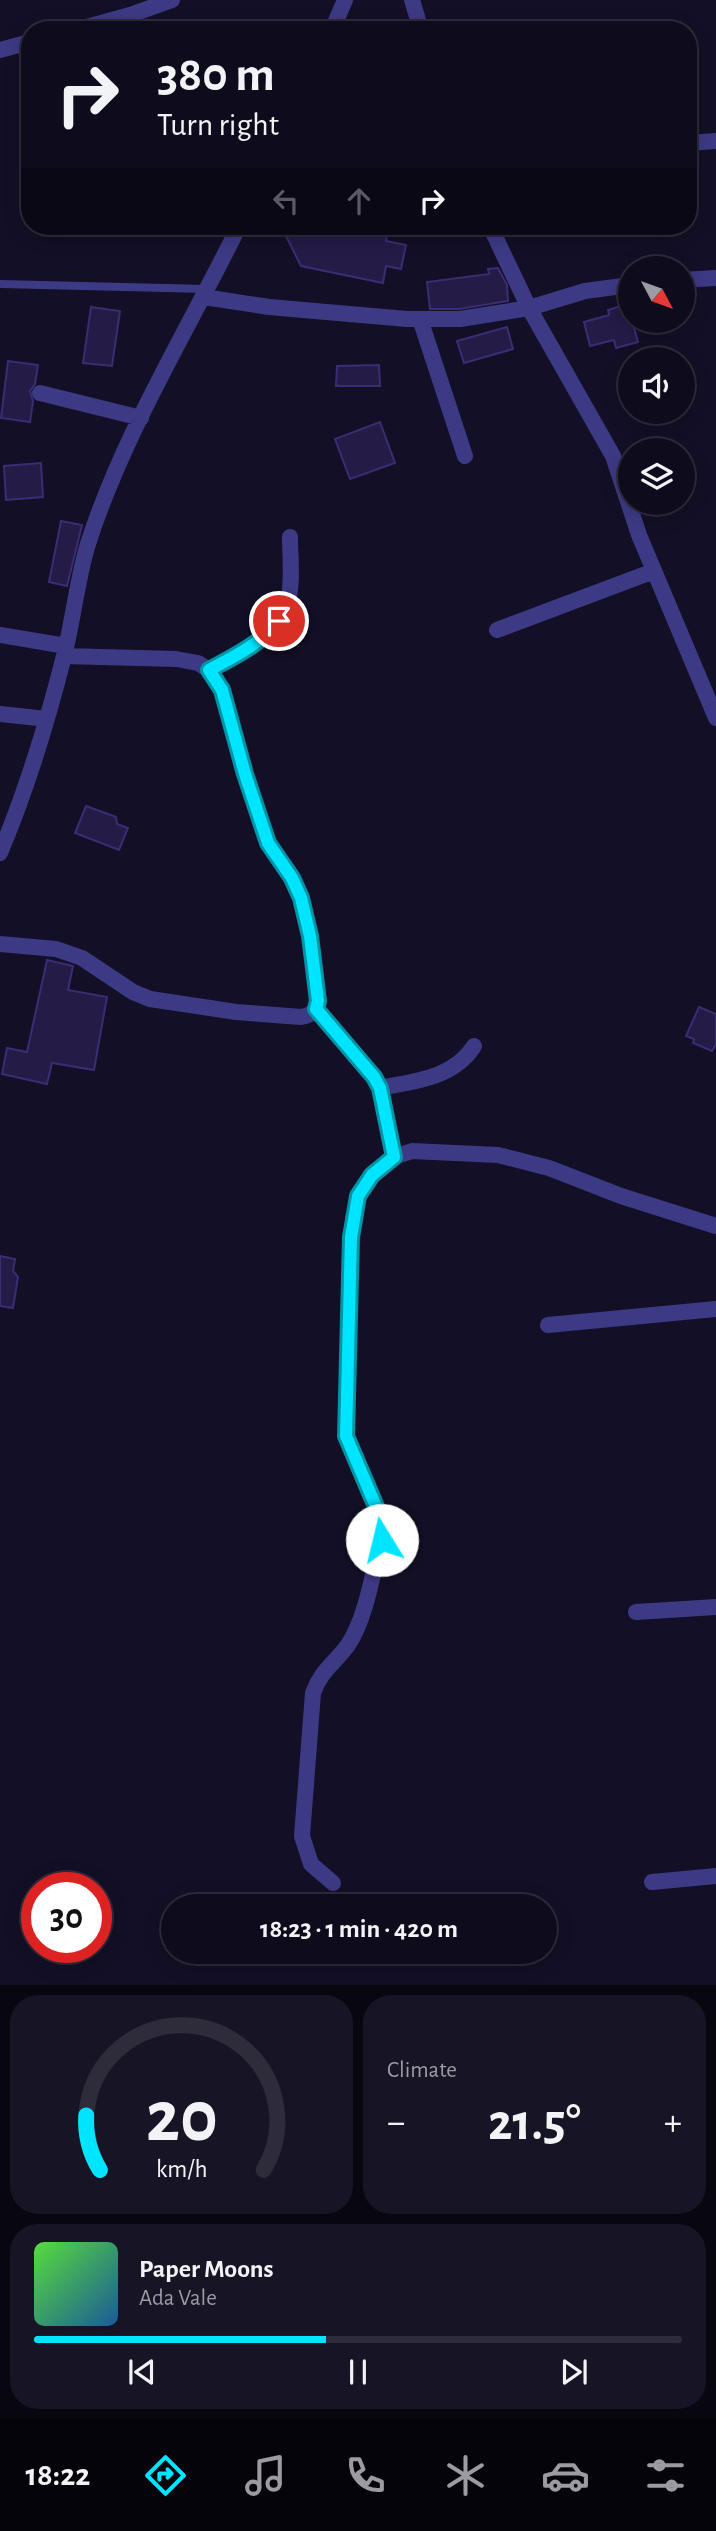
<!DOCTYPE html>
<meta charset="utf-8">
<style>
:root{--surface:#0e0b1c;--page:#171425;--text:#f1f3f6;--muted:#9b9ba3;--line:#2e2b3b;--accent:#00e5ff}
body{margin:0;font-family:"Alegreya Sans",sans-serif;background:var(--page);color:var(--text);height:100vh;display:flex;flex-direction:column;font-size:26px;white-space:nowrap}
*{box-sizing:border-box;margin:0}
p{font-size:23px;color:var(--muted)}
.icon{flex:none;width:38px;height:38px;fill:none;stroke:currentColor;stroke-width:2;stroke-linecap:round;stroke-linejoin:round}
.map{position:relative;height:1985px;overflow:hidden}
.sheet{display:flex;flex-direction:column;gap:10px;padding:10px;background:#08060f;flex:1}
.sheet>*{flex:none}
.top-card{position:absolute;left:21px;top:21px;width:676px;height:214px;border-radius:28px;box-shadow:0 4px 18px #0003,0 0 0 2px var(--line);background:#0e0b1c;color:var(--text);overflow:hidden}
.needle{width:46px;rotate:131deg}
.controls{position:absolute;left:618px;top:256px;display:grid;gap:14px}
.controls a{display:grid;place-items:center;width:77px;height:77px;border-radius:50%;background:var(--surface);box-shadow:0 4px 18px #0003,0 0 0 2px var(--line);font-size:35px}
.speed{position:absolute;left:21px;top:1872px;display:flex;gap:14px;font-size:35px;font-weight:700;text-align:center}
.speed>*{display:grid;place-content:center;width:91px;height:91px;border-radius:50%;background:var(--surface);box-shadow:0 4px 18px #0003,0 0 0 2px var(--line);line-height:1}
.speed .limit{border:10px solid #d22;background:#fff;color:#111}
.pin{position:absolute;display:grid;place-items:center;width:60px;height:60px;color:#fff;margin:-30px;border:4px solid #fff;border-radius:50%;box-shadow:0 2px 7px #0007}
.me{position:absolute;width:77px;margin:-38px;rotate:351deg;stroke-linejoin:round;filter:drop-shadow(0 0 5px #0008)}
.turn{display:flex;align-items:center;gap:24px;height:147px;padding:0 21px;font-size:32px}
.turn .icon{width:91px;height:91px;stroke-width:2.5}
.turn b{display:block;font-size:49px;line-height:60px}
.lanes{display:flex;align-items:center;height:66px;padding:0 21px;background:#0003;justify-content:center;gap:35px;direction:ltr}
.lanes .off{opacity:.35}
.big{font-size:52px;font-weight:700;line-height:1.1}
.sheet .card{flex:1;display:flex;flex-direction:column;justify-content:center;gap:10px;min-width:0;padding:0 24px;border-radius:28px;background:var(--page)}
.sheet .dial{align-items:center;gap:0}
.dial svg{height:182px;overflow:visible;fill:none;stroke:var(--line);stroke-width:7;stroke-linecap:round;text-anchor:middle}
.dial text{fill:var(--text);stroke:none}
.song{display:flex;align-items:center;gap:21px}
.cover{width:84px;height:84px;border-radius:10px;background:linear-gradient(135deg,hsl(110 70% 55%),hsl(210 70% 35%))}
.played{height:7px;border-radius:4px;background:linear-gradient(90deg,var(--accent) 45%,var(--line) 45%)}
.keys{display:flex;justify-content:space-around;direction:ltr}
.heat{display:flex;justify-content:space-between;align-items:center;font-size:38px;direction:ltr}
.sheet .tiles{flex:1;display:grid;gap:10px;grid-template-columns:1fr 1fr}
.card:last-child{grid-column:span 2}
.trip{position:absolute;left:161px;top:1894px;width:396px;height:70px;border-radius:35px;background:var(--surface);box-shadow:0 4px 18px #0003,0 0 0 2px var(--line);font-weight:700;line-height:70px;text-align:center}
.tabs{display:flex;height:112px;justify-content:space-around;align-items:center;background:#06040b;color:var(--muted)}
.tabs .icon{width:49px;height:49px}
.tabs .selected{color:var(--accent)}
.tabs b{font-size:32px;color:var(--text)}
.map>svg:first-child{display:block}
.building{fill:#241b47;stroke:#3b2d73;stroke-width:2}
.lines{fill:none;stroke-linecap:round;stroke-linejoin:round}
.service{stroke:#3d3a85;stroke-width:8}
.minor{stroke:#3d3a85;stroke-width:16}
.route-casing{stroke:#0095a6;stroke-width:18}
.route{stroke:#00e5ff;stroke-width:12}
</style>
<div class="map">
<svg width="716" height="1985" viewBox="0 0 716 1985">
<rect width="100%" height="100%" fill="#130f26"/>
<!-- building -->
<path class="building" d="M281 226H389L386 241 406 245 401 269 386 266 383 283 301 266Z
M498 268 507 285 508 301 459 309H430L427 282 489 274 488 269Z
M627 304 630 320H632L638 342 616 348 614 340 590 346 584 322 609 315 608 310Z
M91 307 120 311 112 366 83 363Z
M507 327 513 349 464 363 457 341Z
M8 361 38 365 35 384 30 391 33 401 30 422 1 418Z
M379 365 380 386H336L337 366Z
M380 422 395 463 350 479 335 439Z
M41 463 43 497 6 500 4 466Z
M61 521 82 525 67 586 49 582Z
M86 806 116 817 117 824 128 828 119 850 75 833Z
M47 960 73 966 68 990 107 997 94 1070 52 1063 47 1084 2 1074 7 1048 27 1052Z
M699 1007 716 1014V1044L712 1051 693 1043 694 1039 686 1036Z
M0 1256 15 1259 13 1271 18 1277 13 1308 0 1306Z"/>
<g class="lines">
<!-- service -->
<path class="service" d="M0 284 207 289"/>
<!-- minor -->
<path class="minor" d="M412 0 421 30
M76 30 130 15 172 0
M332 30 345 0
M0 50 30 42
M688 143 716 141
M490 226 529 308 613 456 639 535 716 718
M682 280 716 278
M204 297 269 307 407 319H460L529 308 585 291 630 285
M420 319 465 456
M40 393 141 418
M497 630 654 571
M0 635 66 646
M209 670C238 654 279 638 288 601 293 582 290 557 290 537
M0 714 47 719
M0 853C27 789 47 723 64 656 73 620 77 582 87 547 122 436 188 330 239 226
M0 944 56 949 82 958 133 992 150 999 236 1012 301 1017C312 1015 315 1012 318 1001L310 936 301 898 292 879 268 843 245 774 222 690 209 670 198 663 176 659 64 656
M316 1009 374 1077 380 1088 394 1157
M380 1088C415 1081 454 1078 474 1046
M548 1325 716 1309
M636 1612 716 1607
M652 1882 716 1876
M333 1883 311 1864 302 1836 313 1693C322 1669 334 1664 348 1645 366 1618 373 1572 381 1540L382 1526 377 1509 346 1436 351 1237 358 1196 372 1175 394 1157 412 1151 498 1155 549 1168 621 1196 716 1226"/>
</g>
<g class="lines">
<!-- route casing -->
<g class="route-casing">
<path id="route" d="M279 621C260 644 235 656 209 670L222 690 245 774 268 843 292 878 301 898 310 936 318 1001 316 1009 374 1077 380 1088 394 1157 372 1175 358 1196 351 1237 346 1436 377 1509 382 1526V1540"/>
</g>
<!-- route -->
<use href="#route" class="route"/>
</g>
</svg>
<div class="controls">
<a><svg class="needle" viewBox="-14 -14 28 28"><path d="M0-13l5 13h-10z" fill="#e53935"/><path d="M0 13l5-13h-10z" fill="#9b9ba3"/></svg></a>
<a><svg class="icon" aria-label="sound" viewBox="0 0 24 24"><path d="M4 9h4l5-4v14l-5-4H4zM17 9q2 3 0 6"/></svg></a>
<a><svg class="icon" aria-label="layers" viewBox="0 0 24 24"><path d="M12 4l9 5-9 5-9-5zM3 14l9 5 9-5"/></svg></a>
</div>
<div class="speed"><div class="limit">30</div></div>
<div class="pin" style="left:279px;top:621px;background:#d93025"><svg class="icon" aria-label="arrive" viewBox="0 0 24 24"><path d="M6 21V4h12l-3 4 3 4H6"/></svg></div>
<svg class="me" style="left:382px;top:1540px" viewBox="-20 -20 40 40"><circle r="19" fill="#fff"/><path d="M0-13L10 11 0 6-10 11z" fill="#00e5ff"/></svg>
<div class="trip">18:23 · 1 min · 420 m</div>
<div class="top-card">
<div class="turn"><svg class="icon" aria-label="right" viewBox="0 0 24 24"><path d="M7 20v-9h11M14 6l5 5-5 5"/></svg><div><b>380 m</b>Turn right</div></div>
<div class="lanes"><svg class="icon off" aria-label="left" viewBox="0 0 24 24"><path d="M17 20v-9H6M10 6l-5 5 5 5"/></svg><svg class="icon off" aria-label="ahead" viewBox="0 0 24 24"><path d="M12 20V5M6 11l6-6 6 6"/></svg><svg class="icon" aria-label="right" viewBox="0 0 24 24"><path d="M7 20v-9h11M14 6l5 5-5 5"/></svg></div>
</div>
</div>
<section class="sheet">
<div class="tiles">
<div class="card dial"><svg viewBox="0 0 100 80">
<path d="M14 69A42 42 0 1 1 86 69"/>
<path d="M14 69A42 42 0 0 1 8 45" stroke="#00e5ff"/>
<text x="50" y="56" font-size="32" font-weight="700">20</text>
<text x="50" y="72" font-size="11">km/h</text>
</svg></div>
<div class="card"><p>Climate</p>
<div class="heat"><a>−</a><b class="big">21.5°</b><a>+</a></div>
</div>
<div class="card">
<div class="song"><i class="cover"></i><div><b>Paper Moons</b><p>Ada Vale</p></div></div>
<div class="played"></div>
<div class="keys"><svg class="icon" aria-label="previous" viewBox="0 0 24 24"><path d="M18 5L8 12l10 7zM5 5v14"/></svg><svg class="icon" aria-label="pause" viewBox="0 0 24 24"><path d="M8 5v14M16 5v14"/></svg><svg class="icon" aria-label="next" viewBox="0 0 24 24"><path d="M6 5l10 7-10 7zM19 5v14"/></svg></div>
</div>
</div>
</section>
<nav class="tabs">
<b>18:22</b>
<svg class="icon selected" aria-label="directions" viewBox="0 0 24 24"><path d="M12 3l9 9-9 9-9-9zM9 14v-3h6M13 9l2 2-2 2"/></svg>
<svg class="icon" aria-label="music" viewBox="0 0 24 24"><path d="M9 18V5l10-2v13"/><circle cx="6" cy="18" r="3"/><circle cx="16" cy="16" r="3"/></svg>
<svg class="icon" aria-label="phone" viewBox="0 0 24 24"><path d="M5 4h4l2 5-3 2q2 4 5 5l2-3 5 2v4C11 20 4 13 5 4z"/></svg>
<svg class="icon" aria-label="climate" viewBox="0 0 24 24"><path d="M12 3v18M4 7l16 10M4 17L20 7"/></svg>
<svg class="icon" aria-label="car" viewBox="0 0 24 24"><path d="M5 17H2v-5l4-1 3-4h7l3 4 3 1v5h-3M9 17h6M6 11h13"/><circle cx="7" cy="17" r="2"/><circle cx="17" cy="17" r="2"/></svg>
<svg class="icon" aria-label="filters" viewBox="0 0 24 24"><path d="M4 7h16M4 17h16"/><circle cx="9" cy="7" r="2"/><circle cx="15" cy="17" r="2"/></svg>
</nav>
